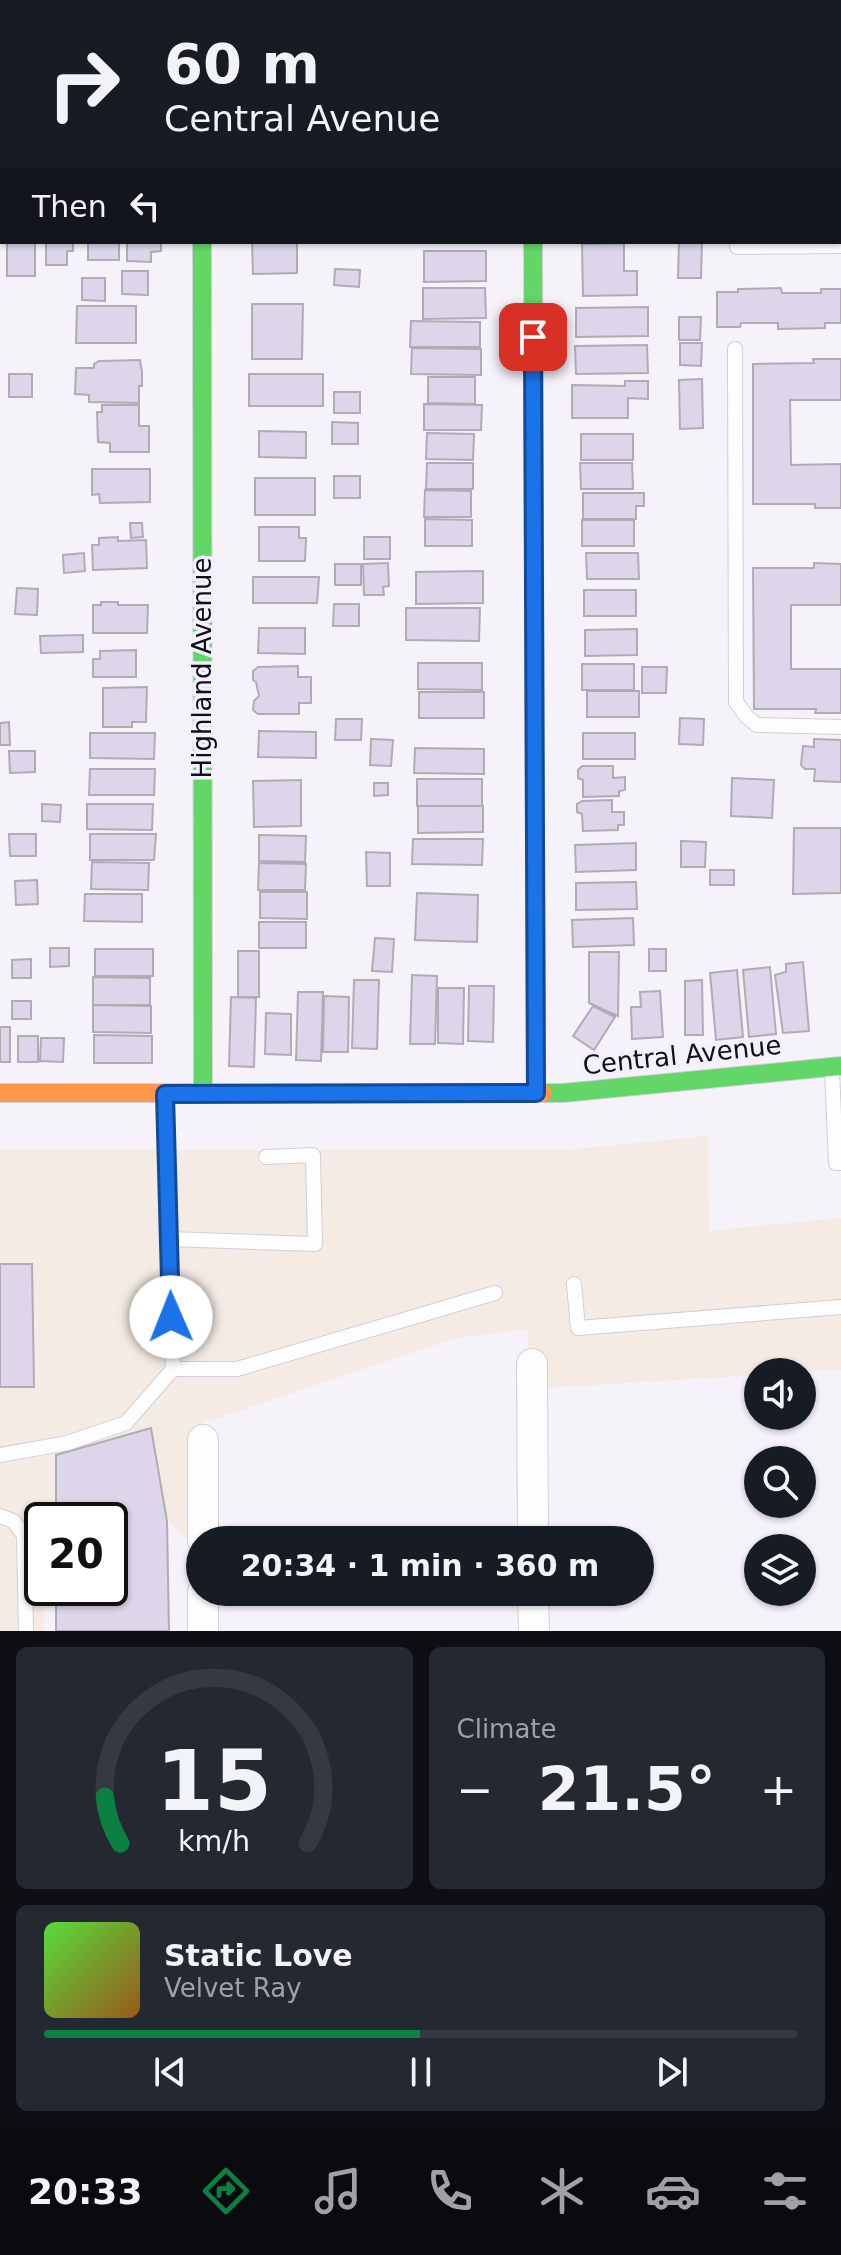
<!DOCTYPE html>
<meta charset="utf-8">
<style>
:root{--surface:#171b24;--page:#242831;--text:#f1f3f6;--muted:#9ea1a6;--line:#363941;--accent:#0b8043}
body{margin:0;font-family:"DejaVu Sans",sans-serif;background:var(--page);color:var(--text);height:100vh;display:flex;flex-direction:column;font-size:30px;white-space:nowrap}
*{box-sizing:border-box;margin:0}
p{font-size:26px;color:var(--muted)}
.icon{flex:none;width:44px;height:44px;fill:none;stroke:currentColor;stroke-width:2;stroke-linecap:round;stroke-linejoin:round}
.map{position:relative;height:1631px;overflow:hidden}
.panel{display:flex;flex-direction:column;gap:16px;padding:16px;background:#0d0f14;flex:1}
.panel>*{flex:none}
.top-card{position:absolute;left:0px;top:0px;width:842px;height:244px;box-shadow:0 2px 6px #0004;background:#171b24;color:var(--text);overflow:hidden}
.tools{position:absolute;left:744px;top:1358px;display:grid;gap:16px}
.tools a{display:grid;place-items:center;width:72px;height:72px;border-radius:50%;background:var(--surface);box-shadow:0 2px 6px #0004;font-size:40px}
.speed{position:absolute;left:24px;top:1502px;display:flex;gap:16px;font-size:40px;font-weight:700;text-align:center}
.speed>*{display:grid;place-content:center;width:104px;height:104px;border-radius:50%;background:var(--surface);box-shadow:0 2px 6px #0004;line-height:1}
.speed .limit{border:4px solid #111;border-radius:12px;background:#fff;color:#111}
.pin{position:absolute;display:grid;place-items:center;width:68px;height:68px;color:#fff;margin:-34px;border-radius:16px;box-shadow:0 4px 12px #0006}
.me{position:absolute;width:88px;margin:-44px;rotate:359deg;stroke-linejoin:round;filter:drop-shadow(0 0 6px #0008)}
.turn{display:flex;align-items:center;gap:28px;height:168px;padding:0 32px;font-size:36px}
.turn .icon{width:104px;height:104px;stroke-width:2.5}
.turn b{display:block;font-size:56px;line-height:68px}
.then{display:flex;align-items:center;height:76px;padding:0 32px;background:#0003;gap:16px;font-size:30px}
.big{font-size:60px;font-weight:700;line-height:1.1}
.panel .card{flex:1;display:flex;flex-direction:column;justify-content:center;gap:12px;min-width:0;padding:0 28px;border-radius:12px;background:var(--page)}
.panel .dial{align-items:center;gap:0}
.dial svg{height:208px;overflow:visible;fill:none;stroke:var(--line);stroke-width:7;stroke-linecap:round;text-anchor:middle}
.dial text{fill:var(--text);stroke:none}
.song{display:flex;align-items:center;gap:24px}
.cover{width:96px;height:96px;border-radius:12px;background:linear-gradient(135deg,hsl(110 70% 55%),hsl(30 70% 35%))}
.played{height:8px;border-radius:4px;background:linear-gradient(90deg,var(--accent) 50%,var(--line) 50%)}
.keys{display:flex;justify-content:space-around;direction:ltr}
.heat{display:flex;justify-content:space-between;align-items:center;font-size:44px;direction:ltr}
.panel .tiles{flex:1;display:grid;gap:16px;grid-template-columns:1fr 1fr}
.card:last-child{grid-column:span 2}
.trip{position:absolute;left:186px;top:1526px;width:468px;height:80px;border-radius:40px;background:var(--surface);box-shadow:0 2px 6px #0004;font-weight:700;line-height:80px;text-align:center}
.dock{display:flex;height:128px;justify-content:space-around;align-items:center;background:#090b0e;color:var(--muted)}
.dock .icon{width:56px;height:56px}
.dock .current{color:var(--accent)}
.dock b{font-size:36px;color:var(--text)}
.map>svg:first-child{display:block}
.industrial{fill:#f4ebe4}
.building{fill:#ddd6ea;stroke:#afacb4;stroke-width:2}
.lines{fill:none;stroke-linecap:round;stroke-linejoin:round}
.lane-casing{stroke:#d1ced6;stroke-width:16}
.street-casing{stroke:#d1ced6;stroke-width:32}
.fast-casing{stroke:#d1ced6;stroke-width:20}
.slow-casing{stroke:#d1ced6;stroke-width:20}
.jam-casing{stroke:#d1ced6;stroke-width:20}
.lane{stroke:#fefdfe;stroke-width:14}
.street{stroke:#fefdfe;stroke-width:30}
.fast{stroke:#63d668;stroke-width:18}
.slow{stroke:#ff974d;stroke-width:18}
.jam{stroke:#b3261e;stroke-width:18}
.route-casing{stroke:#114b97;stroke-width:20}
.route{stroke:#1a73e8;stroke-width:14}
.labels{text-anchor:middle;stroke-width:7;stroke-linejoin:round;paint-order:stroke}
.street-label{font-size:26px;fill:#110e15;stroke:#f4effd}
</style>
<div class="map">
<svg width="841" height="1631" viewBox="0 0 841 1631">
<rect width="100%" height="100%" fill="#f5f2fa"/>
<!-- industrial -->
<path class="industrial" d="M708 1136 709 1231 841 1218V1370L758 1372V1375L530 1389 528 1329 456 1338 203 1423 200 1551 167 1521 110 1536V1520H42L44 1631H0V1150H567Z"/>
<!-- building -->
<path class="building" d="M7 242H35V276H7Z
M46 242H73V251H67V265H46Z
M88 242H119V260H88Z
M127 242H161V251L151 252V262L127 261Z
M252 242H297V273L253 274Z
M679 242H702L701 278H678Z
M624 243V271H637V295L583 296 582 244Z
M424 251H486V281L424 282Z
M335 269 360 270 359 287 334 285Z
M122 271H148V295L122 294Z
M82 278H105V301L82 300Z
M423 288H485L486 318 423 319Z
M781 288 782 293H821V289H841V323H825V328L778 329V323H741L740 327H717V292H738V289Z
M252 304H303L302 359H252Z
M77 306H136V343H76Z
M648 307V336L576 337V308Z
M679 317H701L700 340H679Z
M411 321 480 322V347H410Z
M680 343H702L701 366 680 365Z
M647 345 648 373 576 374 575 346Z
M412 348 481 349V375L411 374Z
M813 359H841V400H790L791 465 841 464V508H815V504H753V364L814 363Z
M140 360 142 372V386H139V403L89 402V395L75 394 76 368H94V364L99 361Z
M9 374H32V397H9Z
M249 374H323V406H249Z
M428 377H475V404L428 403Z
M702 379 703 428 680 429 679 380Z
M625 381H648V399L628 398V418H572V385L625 386Z
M334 392H360V413H334Z
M424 404 482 405 481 430H424Z
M102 405H139V426H149V452H110V443L98 442 97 412H102Z
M332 422 358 423V444H332Z
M259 431 306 432V458L259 457Z
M427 433 474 434 473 460 426 459Z
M581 434H633V460H581Z
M427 463H473V489H426Z
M580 463H632L633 489H581Z
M92 469H150V502L100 503 99 494 92 495Z
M334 476H360V498H334Z
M255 478H315V515H255Z
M425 490 471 491V517H424Z
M583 493H644V506H636V519H583Z
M425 519 472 520V546H425Z
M582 520H634V546H582Z
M130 523H142L143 537 131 538Z
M259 527H299V538H306L305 561H259Z
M118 537V541L146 540 147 568 93 570 92 545H99V538Z
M364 537H390V559H364Z
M84 553 85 571 64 573 63 555Z
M586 553H638L639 579H587Z
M388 563 389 586 383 587 384 595H364L363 564Z
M814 563 841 564V605H791V669H841V713H815L816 709H754L753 568H814Z
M335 564H361V585H335Z
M483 571V603L416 604V572Z
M253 577H319L317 603H253Z
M17 588 38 589 37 615 15 614Z
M584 590H636V616H584Z
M101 602H118V605H148L147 633H93V605H101Z
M334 604H359V626H333Z
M406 608H480L479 641 406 640Z
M259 628H305V654L258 653Z
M637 629V655L585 656V630Z
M83 635V652L41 653 40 636Z
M136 650V677H93V659H100V651Z
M418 663H482V690L418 689Z
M582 664H634V690H582Z
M298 666V677H311V703H299V714H258L253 710 254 701 259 696 256 682 253 680V671L258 667Z
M642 667H667L666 693H642Z
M147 687 146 722H132V727H103V688Z
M587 691H639V717H587Z
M419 692H484V718H419Z
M680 718 704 719 703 745 679 744Z
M336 719H362L361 740H335Z
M9 722 10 745H0V723Z
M259 731 316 732V758L258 757Z
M90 733H155L154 759 90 758Z
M583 733H635V759H583Z
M371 739 393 740 391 766 370 765Z
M814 739 841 740V782L814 781 815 769H805L801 765 803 746 814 747Z
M415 748 484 749V774L414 773Z
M9 751H35V772L10 773Z
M582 766H613V778L625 777V790L619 791V796L583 797V780L578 778V770Z
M90 769H155L154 795H89Z
M732 778 774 780 772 818 731 816Z
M417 779H482V806H417Z
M301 780V826L254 827 253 781Z
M374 783H388V795L374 796Z
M612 800V812H624V825H618V830L583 831 582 814 577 812V804L582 801Z
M42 804 61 805 60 822 42 821Z
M87 804H153L152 830 87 829Z
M418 806H483V832L418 833Z
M794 828H841V893L793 894Z
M9 834H36V856H10Z
M90 834H156L154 860H90Z
M259 835 306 836 305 862 259 861Z
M413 839H483L482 865 412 864Z
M681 841 706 842 705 867H681Z
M636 843V870L576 872 575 845Z
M366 852 390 853V886H367Z
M92 862 149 863 148 890 91 889Z
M259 863 306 864 305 890H258Z
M710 870H734V885H710Z
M37 880 38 904 16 905 15 881Z
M636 882 637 909 576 910V883Z
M260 892H307V919L260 918Z
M417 893 478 895 477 942 415 940Z
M85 894H142V922L84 921Z
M633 918 634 945 573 947 572 920Z
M259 922H306V948H259Z
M375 938 394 939 392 972 372 971Z
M50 948H69V966L50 967Z
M95 949H153V976H95Z
M649 949H666V971H649Z
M238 951H259V997H238Z
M589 952H619L618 1016 589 1003Z
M31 959V978H12V960Z
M803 962 809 1031 783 1033 775 975 786 972V964Z
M770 967 776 1034 749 1037 743 970Z
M737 970 743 1037 716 1040 710 973Z
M412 975 437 976 435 1044H410Z
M93 977 150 978V1005H93Z
M354 980H379L377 1049 352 1048Z
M702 980 703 1035H685V981Z
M469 986H494L493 1042 468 1041Z
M438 988H464L463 1044 438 1043Z
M660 991 663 1037 632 1039 631 1007H641L640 992Z
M298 992H323L321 1061 296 1060Z
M324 996 349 997 348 1052H323Z
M231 997 256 998 254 1067 229 1066Z
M12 1001H31V1019H12Z
M93 1005 151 1006V1033L93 1032Z
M593 1006 615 1017 594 1050 573 1036Z
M266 1013 291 1014V1055L265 1054Z
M0 1027H10V1062H0Z
M94 1035 152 1036V1063H94Z
M18 1036H38V1062H18Z
M41 1038H64L63 1062 40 1061Z
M0 1264H32L34 1387H0Z
M151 1428 167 1521 169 1631H56V1588H110V1520H56V1455Z"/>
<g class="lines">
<!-- lane casing -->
<g class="lane-casing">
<path id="lane" d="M737 247 841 246
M735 349 736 702 747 717 757 725 841 727
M832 1071 836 1163H841
M169 1239 315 1244 313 1155 266 1157
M574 1284 578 1328 841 1307
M173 1369H237L495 1293
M0 1455 67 1443 126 1423 173 1369 165 1095
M0 1516 13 1521 24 1535 26 1631"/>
</g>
<!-- street casing -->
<g class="street-casing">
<path id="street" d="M679 0 680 2
M532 1364 533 1540
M203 1440V1540
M203 1592V1631
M533 1592 534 1631"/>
</g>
<!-- fast casing -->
<g class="fast-casing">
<path id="fast" d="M143 0V2
M766 2 776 0
M0 149H2
M202 242 203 1094
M533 242 535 841
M543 1093H563L841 1066"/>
</g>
<!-- slow casing -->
<g class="slow-casing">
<path id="slow" d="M0 1093H543"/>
</g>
<!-- jam casing -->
<g class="jam-casing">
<path id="jam" d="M535 841 536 1093"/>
</g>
<!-- lane -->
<use href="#lane" class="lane"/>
<!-- street -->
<use href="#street" class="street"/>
<!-- fast -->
<use href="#fast" class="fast"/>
<!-- slow -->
<use href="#slow" class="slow"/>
<!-- jam -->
<use href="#jam" class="jam"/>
</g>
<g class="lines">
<!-- route casing -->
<g class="route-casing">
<path id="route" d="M171 1317 165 1094 536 1093 533 337"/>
</g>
<!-- route -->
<use href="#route" class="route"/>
</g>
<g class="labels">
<!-- street labels -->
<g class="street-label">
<text transform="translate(202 668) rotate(-90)" y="9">Highland Avenue</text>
<text transform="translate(682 1055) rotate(-6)" y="9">Central Avenue</text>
</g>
</g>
</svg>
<div class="tools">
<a><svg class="icon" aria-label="sound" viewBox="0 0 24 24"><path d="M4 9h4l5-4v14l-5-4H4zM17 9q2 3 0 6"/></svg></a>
<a><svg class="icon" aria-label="search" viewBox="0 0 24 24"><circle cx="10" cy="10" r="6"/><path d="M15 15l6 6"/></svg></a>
<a><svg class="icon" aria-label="layers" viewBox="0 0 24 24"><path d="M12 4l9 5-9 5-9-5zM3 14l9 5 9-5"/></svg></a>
</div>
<div class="speed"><div class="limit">20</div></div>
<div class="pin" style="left:533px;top:337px;background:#d93025"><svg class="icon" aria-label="arrive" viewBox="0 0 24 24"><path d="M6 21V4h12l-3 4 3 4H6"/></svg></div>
<svg class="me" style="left:171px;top:1317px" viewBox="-20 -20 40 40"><circle r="19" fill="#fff"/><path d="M0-13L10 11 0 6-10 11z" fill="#1a73e8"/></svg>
<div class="trip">20:34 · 1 min · 360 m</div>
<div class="top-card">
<div class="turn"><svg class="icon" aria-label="right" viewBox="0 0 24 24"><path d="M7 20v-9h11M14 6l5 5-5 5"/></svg><div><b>60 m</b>Central Avenue</div></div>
<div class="then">Then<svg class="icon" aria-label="left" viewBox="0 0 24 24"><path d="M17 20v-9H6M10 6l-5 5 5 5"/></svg></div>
</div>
</div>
<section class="panel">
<div class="tiles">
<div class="card dial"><svg viewBox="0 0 100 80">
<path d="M14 69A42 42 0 1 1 86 69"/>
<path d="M14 69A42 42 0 0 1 8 51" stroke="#0b8043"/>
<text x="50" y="56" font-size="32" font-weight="700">15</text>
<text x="50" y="72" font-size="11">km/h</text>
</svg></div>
<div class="card"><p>Climate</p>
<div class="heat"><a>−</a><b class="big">21.5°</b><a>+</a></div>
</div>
<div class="card">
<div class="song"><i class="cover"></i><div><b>Static Love</b><p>Velvet Ray</p></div></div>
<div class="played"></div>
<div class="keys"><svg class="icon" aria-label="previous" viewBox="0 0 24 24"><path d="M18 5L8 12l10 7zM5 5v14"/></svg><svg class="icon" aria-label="pause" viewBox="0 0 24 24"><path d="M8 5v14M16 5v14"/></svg><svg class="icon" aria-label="next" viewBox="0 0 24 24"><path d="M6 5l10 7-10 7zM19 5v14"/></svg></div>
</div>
</div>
</section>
<nav class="dock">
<b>20:33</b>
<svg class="icon current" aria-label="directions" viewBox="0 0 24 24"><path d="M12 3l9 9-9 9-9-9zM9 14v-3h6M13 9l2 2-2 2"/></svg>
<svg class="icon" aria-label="music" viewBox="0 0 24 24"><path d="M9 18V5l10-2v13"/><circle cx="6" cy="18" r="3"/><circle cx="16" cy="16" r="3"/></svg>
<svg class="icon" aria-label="phone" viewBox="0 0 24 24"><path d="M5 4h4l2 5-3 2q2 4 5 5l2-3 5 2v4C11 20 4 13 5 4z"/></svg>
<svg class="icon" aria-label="climate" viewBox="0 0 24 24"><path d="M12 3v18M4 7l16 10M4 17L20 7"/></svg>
<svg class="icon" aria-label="car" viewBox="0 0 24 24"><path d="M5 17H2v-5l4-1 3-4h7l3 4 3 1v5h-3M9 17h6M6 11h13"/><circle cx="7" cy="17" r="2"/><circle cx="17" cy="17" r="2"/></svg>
<svg class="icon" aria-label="filters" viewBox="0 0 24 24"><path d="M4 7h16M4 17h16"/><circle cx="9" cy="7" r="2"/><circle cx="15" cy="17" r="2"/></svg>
</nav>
